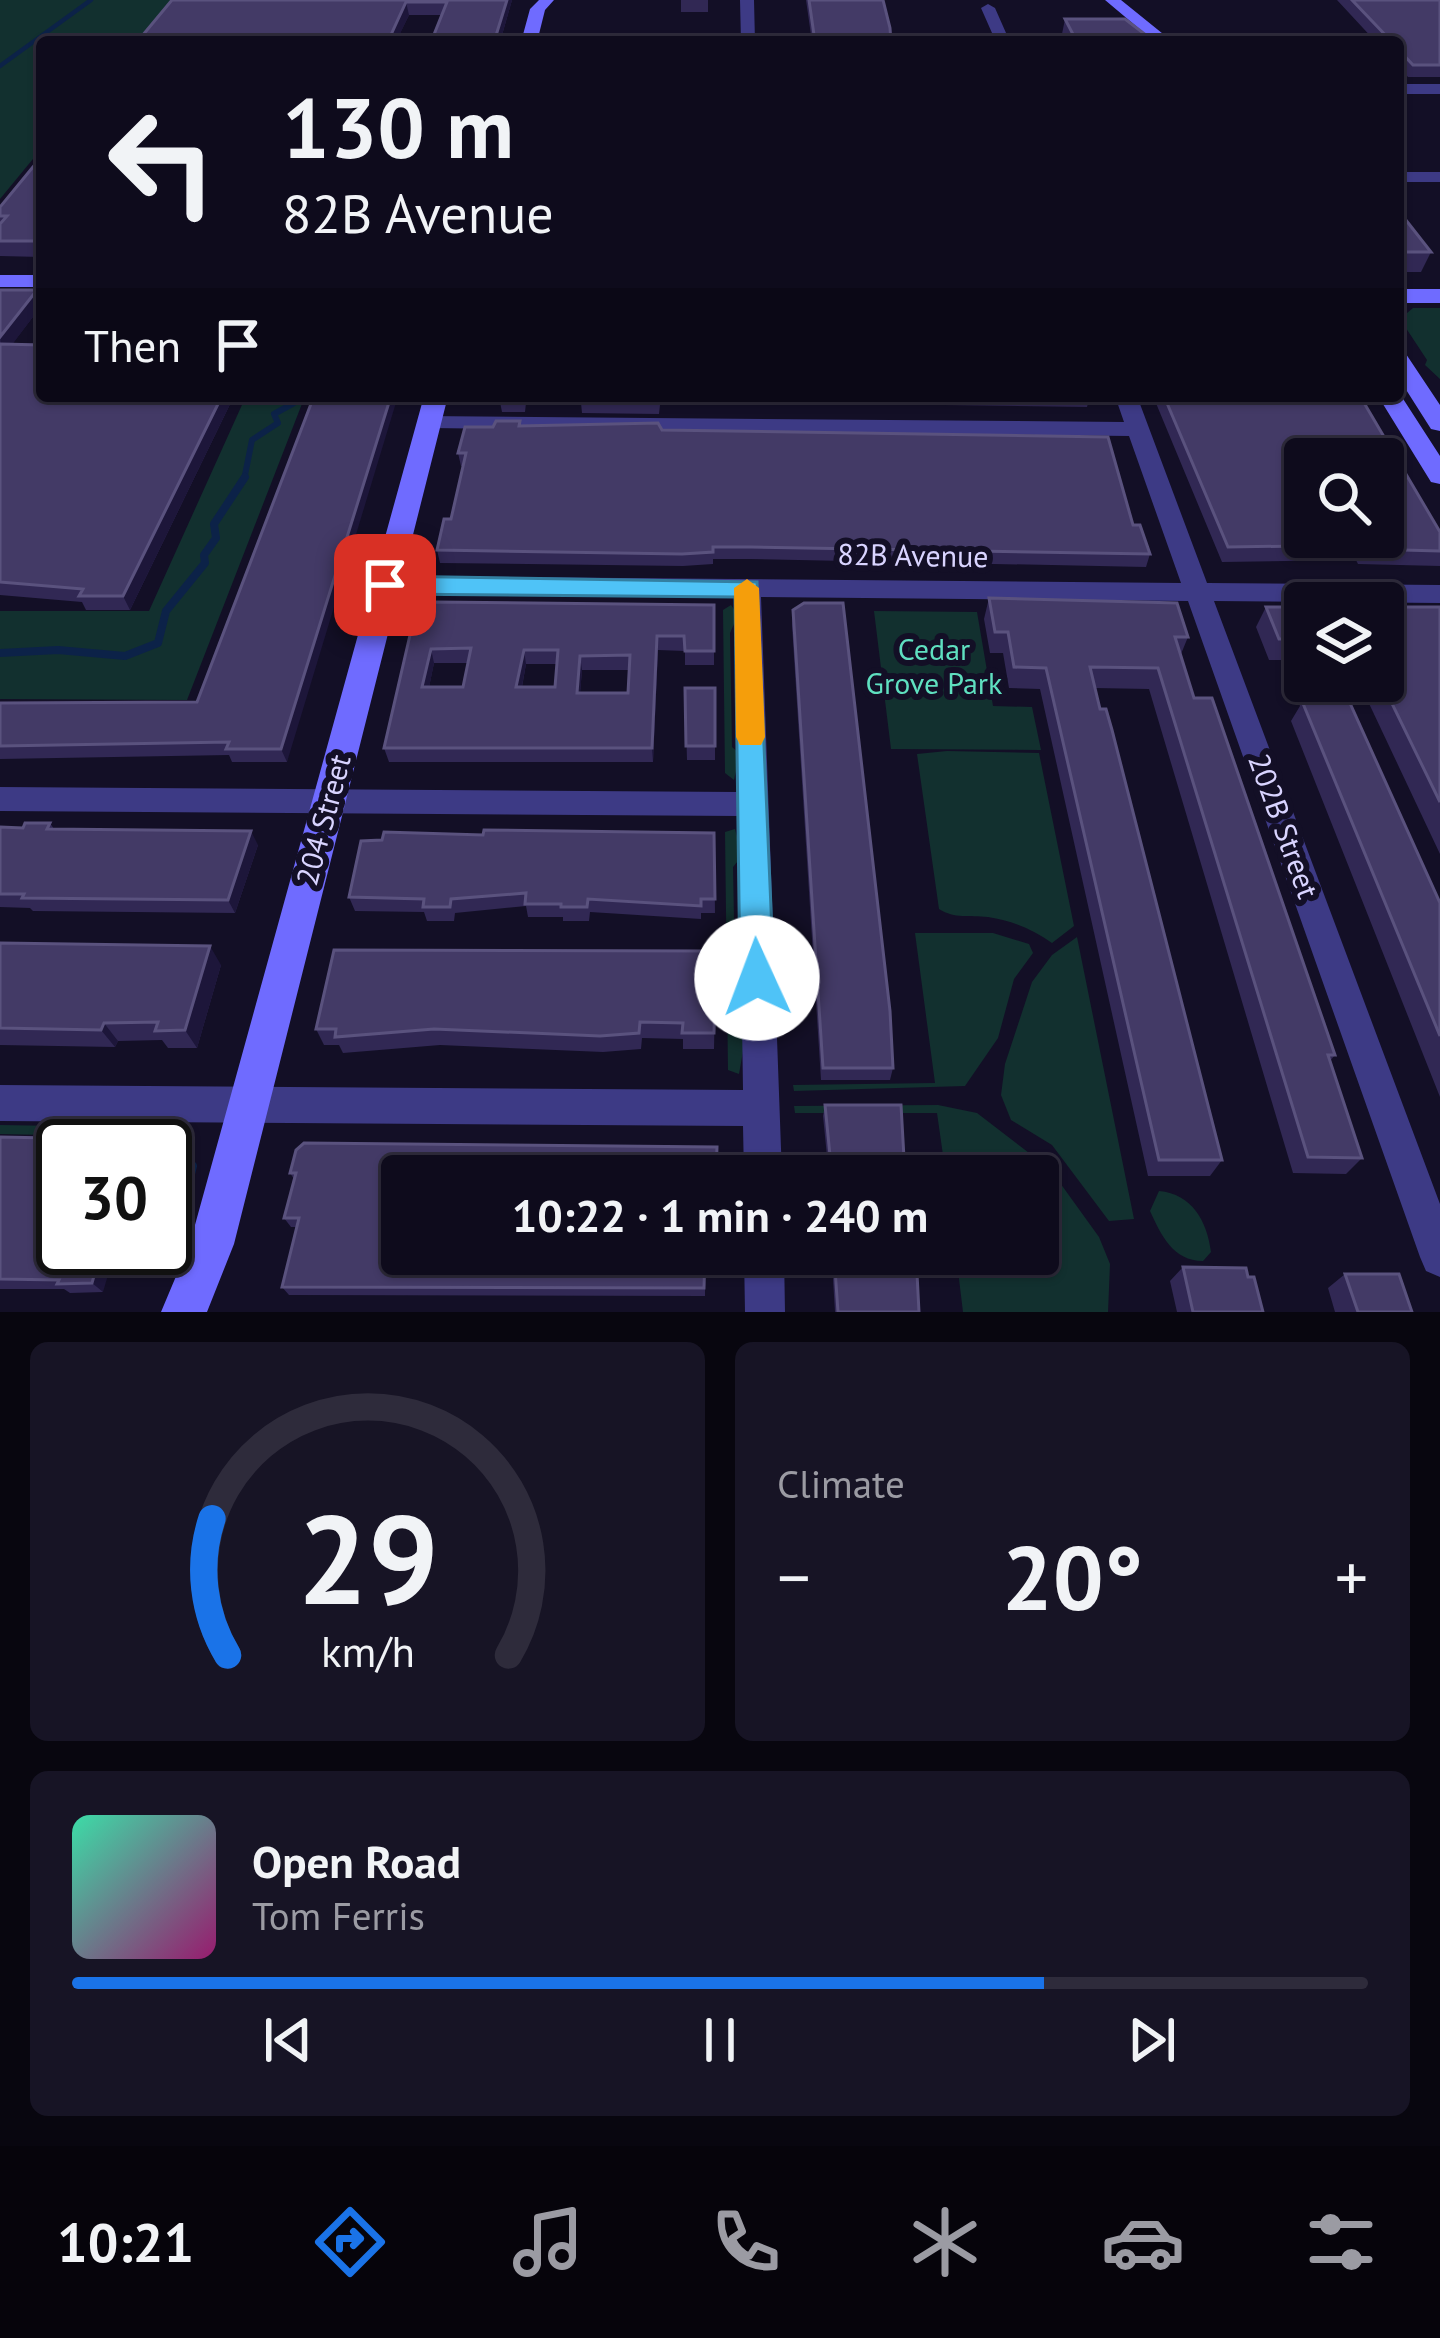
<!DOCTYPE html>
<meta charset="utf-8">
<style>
:root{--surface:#0e0b1c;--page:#171425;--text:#f1f3f6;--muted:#9b9ba3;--line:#2e2b3b;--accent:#1a73e8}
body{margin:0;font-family:"PT Sans",sans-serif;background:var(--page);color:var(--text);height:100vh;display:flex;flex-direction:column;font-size:45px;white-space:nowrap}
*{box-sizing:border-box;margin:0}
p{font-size:39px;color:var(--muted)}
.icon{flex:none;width:66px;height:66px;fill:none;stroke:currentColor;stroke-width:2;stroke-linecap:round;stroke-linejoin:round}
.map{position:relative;height:1312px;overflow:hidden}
.panel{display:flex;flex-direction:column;gap:30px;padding:30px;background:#08060f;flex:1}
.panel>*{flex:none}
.banner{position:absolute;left:36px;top:36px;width:1368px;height:366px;border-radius:12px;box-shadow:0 3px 9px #0004,0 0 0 3px var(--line);background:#0e0b1c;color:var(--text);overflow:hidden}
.fabs{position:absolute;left:1284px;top:438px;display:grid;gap:24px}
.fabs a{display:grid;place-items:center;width:120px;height:120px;border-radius:12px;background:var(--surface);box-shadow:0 3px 9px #0004,0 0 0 3px var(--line);font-size:60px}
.speed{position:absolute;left:36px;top:1119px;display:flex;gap:24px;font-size:60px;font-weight:700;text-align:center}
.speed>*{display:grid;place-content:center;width:156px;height:156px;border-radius:50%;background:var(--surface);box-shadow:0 3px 9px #0004,0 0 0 3px var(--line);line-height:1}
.speed .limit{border:6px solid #111;border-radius:18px;background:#fff;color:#111}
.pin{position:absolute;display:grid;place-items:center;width:102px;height:102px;color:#fff;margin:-51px;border-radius:24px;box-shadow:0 6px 18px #0006}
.me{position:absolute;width:132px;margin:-66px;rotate:358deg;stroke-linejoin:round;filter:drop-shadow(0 0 9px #0008)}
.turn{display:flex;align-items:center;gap:42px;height:252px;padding:0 48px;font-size:54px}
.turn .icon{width:156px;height:156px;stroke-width:2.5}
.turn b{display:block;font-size:84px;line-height:102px}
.then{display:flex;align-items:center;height:114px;padding:0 48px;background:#0003;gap:24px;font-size:45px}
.big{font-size:90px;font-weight:700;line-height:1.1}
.panel .widget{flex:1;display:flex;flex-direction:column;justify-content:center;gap:18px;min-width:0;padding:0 42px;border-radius:18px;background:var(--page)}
.panel .dial{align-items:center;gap:0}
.dial svg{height:312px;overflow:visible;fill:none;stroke:var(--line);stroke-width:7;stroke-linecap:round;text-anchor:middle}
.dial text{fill:var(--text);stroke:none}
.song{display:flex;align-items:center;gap:36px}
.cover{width:144px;height:144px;border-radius:18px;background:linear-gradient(135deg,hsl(160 70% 55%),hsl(320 70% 35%))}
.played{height:12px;border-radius:6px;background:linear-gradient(90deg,var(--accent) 75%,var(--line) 75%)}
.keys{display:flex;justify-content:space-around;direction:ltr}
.heat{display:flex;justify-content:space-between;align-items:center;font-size:66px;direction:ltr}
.panel .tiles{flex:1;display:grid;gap:30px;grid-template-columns:1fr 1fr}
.widget:last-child{grid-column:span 2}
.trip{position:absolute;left:381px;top:1155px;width:678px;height:120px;border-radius:12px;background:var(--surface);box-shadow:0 3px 9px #0004,0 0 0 3px var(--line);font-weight:700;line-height:120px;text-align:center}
.tab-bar{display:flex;height:192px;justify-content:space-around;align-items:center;background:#06040b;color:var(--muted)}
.tab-bar .icon{width:84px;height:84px}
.tab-bar .on{color:var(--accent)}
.tab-bar b{font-size:54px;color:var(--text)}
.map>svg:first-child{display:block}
.green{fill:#12302f}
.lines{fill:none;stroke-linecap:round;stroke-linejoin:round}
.stream-far3{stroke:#0c2248;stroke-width:4.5}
.stream-far2{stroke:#0c2248;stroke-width:6}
.stream-far1{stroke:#0c2248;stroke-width:8}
.stream{stroke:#0c2248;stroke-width:10}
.street{fill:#3d3a85;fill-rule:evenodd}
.secondary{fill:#6f6bff;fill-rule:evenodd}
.wall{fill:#312854;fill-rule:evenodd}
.shaded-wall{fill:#1d163a}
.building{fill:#433a66;stroke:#5a527e;stroke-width:3;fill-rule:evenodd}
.route{fill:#4fc3f7;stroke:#337fa1;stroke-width:3}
.slow{fill:#f59e0b}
.labels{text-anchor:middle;stroke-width:12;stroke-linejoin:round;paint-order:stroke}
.street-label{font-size:30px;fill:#d9d4ff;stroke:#130f26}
.park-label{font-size:30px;fill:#5fe0c0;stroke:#130f26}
</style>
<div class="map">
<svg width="1440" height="1312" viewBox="0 0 1440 1312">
<rect width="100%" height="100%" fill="#130f26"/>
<!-- green -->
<path class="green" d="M0 0H174L139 42H42V148L0 199Z
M1413 308H1440V379L1425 365 1427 360 1400 319Z
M246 396H305L187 700 0 699V611H149Z
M731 605 738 615 730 633 732 747 740 754 734 780 725 773 723 610Z
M874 611 977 612 993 706 1032 707 1041 750 891 749Z
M947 751 1039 753 1074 926 1052 943C1033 930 1014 921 988 917 969 915 955 919 939 909L917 754Z
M735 829 742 856 733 867 736 1026 745 1040 739 1074 728 1070 725 832Z
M915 933H993L1029 944 1033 953 1014 979 998 1038 965 1086 794 1091 793 1085 935 1083Z
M1077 937 1134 1219 1109 1221 1052 1145 1011 1120 1001 1095 1005 1064 1032 982 1052 955Z
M938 1105 977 1113 1050 1169 1099 1237 1110 1264 1108 1312H963L956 1254H1038V1176H946L937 1113H795L794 1106Z
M0 1125 177 1128 190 1134 187 1138 0 1134Z
M1159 1191C1192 1194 1207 1221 1211 1252L1203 1261C1173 1261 1161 1235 1150 1211Z"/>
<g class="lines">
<!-- stream-far3 -->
<path class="stream-far3" d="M0 66 91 0"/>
<!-- stream-far2 -->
<path class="stream-far2" d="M244 480 252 440 278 423 274 414 294 403 291 396"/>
<!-- stream-far1 -->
<path class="stream-far1" d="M0 653 58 650 125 656 158 643 166 611 205 563 204 555 216 538 214 524 245 477"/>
<!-- stream -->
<path class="stream" d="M165 1272 192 1166"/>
<!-- street -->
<path class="street" d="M740 0H754L755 42H741Z
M988 4 995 8 1010 42H996L981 8Z
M1398 84H1440V94H1398Z
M1398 172H1440V182H1398Z
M1115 396H1137L1207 583 1440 585V603L1214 601 1440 1204V1277L1426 1271 1420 1257 1188 601 761 597 782 1176H744L743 1126 0 1121V1085L743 1090 739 816 0 811V787L738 792 735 597 385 594 372 585 385 576 1181 583 1129 436 430 428 422 426V416L1124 422Z
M744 1254H784L785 1312H745Z"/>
<!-- secondary -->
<path class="secondary" d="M539 0H554L545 10 537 42H521L530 9Z
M1105 0H1121L1173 42H1155Z
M0 275H42V287H0Z
M1398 289H1440V303H1398Z
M1398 352 1406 354 1440 405V431L1431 429 1398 377Z
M1398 391 1440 456V484L1431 482 1378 396H1398Z
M424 396H448L234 1244 207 1312H161L190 1243Z"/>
</g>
<!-- wall -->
<path class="wall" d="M172 0H512L500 42H137ZM409 15H442L433 37H398Z
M681 0H708V12H681Z
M806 0H883L891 42H812Z
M1337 0H1440V77H1408L1398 66V42H1376Z
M1065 19 1155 42H1066L1062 34Z
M42 156V257L0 256V207Z
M1398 210 1431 252 1421 272H1398Z
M0 290 42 305 12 344 42 396H234L130 610H86L82 602 0 595Z
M314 396 287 762H232L229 755 0 759V703L197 702Z
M473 396H1090L1087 407 798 403 660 405 659 414 582 413 581 403H526L525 412H502L500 402H474Z
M1153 396H1360L1440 532V566L1358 564 1356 560 1222 562Z
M521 426 662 430 1133 525 1150 554 1146 567 750 559H713V564L683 566 440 563 437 550 451 519 463 466H461L458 453 493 427Z
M989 598 1188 637 1181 654 1194 698 1335 1055 1330 1061 1362 1158 1346 1174 1293 1173 1149 689 1095 688 1222 1160 1210 1176H1148L1040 689 1009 688 1003 653H990L984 619Z
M714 605V665H685V651L658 650 653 762H389L384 748 416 609ZM434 663H468L463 687H429ZM526 664H557L555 687H522ZM582 670H629L628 693H580Z
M1266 607H1305V681H1383L1440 607V854L1365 695 1346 694 1440 903V1097L1291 721 1300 706 1282 660H1269L1256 627Z
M793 610 893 1068 890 1080H821L792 625Z
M685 688H715V760H687Z
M50 823 54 829 258 845 235 913 33 911 30 908 0 907V827L23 828Z
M714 833 715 913H701V919L590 912 589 921H563V917H528L526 906 455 913 454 921H427L424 912 355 911 349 897 483 835Z
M0 943 221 965 197 1048H168L162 1040 118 1041 115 1047 0 1045Z
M716 951 714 1049H683V1039L642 1038 641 1049 603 1052 440 1045 343 1053 339 1045H324L316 1029Z
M825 1105 905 1176H829L823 1116Z
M0 1137 63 1146 103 1292 70 1293 64 1289H0Z
M290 1173 402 1176 705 1254V1296L289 1295 282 1287 297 1227H291L284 1218 294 1179Z
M837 1254H916L919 1312H835L833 1279 835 1269H837Z
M1183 1267 1248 1277 1263 1312H1177L1170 1281Z
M1345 1274 1412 1312H1335L1328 1288Z"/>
<!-- shaded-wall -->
<path class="shaded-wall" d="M507 0H512L500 42H494Z
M406 2 409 15 396 42 390 37Z
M37 290 42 305 2 358 0 337Z
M222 396H234L130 610 123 596Z
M391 396H398L287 762 281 749Z
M657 636 658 650 653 762 652 748Z
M431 649 434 663 426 702 422 687Z
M524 650 526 664 519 702 516 687Z
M580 656 582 670 579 707 577 693Z
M251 831 258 845 235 913 228 900Z
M210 946 221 965 197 1048 185 1030Z
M104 1023 118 1041 115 1047 101 1030Z
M102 1248H116L103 1292 92 1283Z"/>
<!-- building -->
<path class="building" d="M172 0H507L494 42H137ZM406 2H447L433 37H390Z
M809 0H883L890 28 891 42H815Z
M1352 0H1440V65H1413L1398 49V42H1392Z
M1065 19H1125L1155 42H1077Z
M42 156V241H0V224L7 216H0V207Z
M1398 210 1431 252H1398Z
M0 290H37L0 337Z
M0 344 42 345V396H222L123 596H79L83 589 0 582Z
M314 396H391L281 749H226L229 742 0 746V703L197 702Z
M500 396H524L523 400H500Z
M581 396H659V401L581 400Z
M1164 396H1360L1440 532V551L1366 549 1364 545 1228 547ZM1305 459H1383V537H1305Z
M496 421H520L519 426 658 423 662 430 1108 437 1133 525H1140L1150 554 751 547H713V552L682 554 437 550 444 519H451L466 453H458L465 427H493Z
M989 598 1177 603 1188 637H1175L1194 698H1212L1335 1055H1328L1362 1158 1308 1157 1158 668 1090 667 1100 709H1106L1112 730 1222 1160H1159L1046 668 1014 667 1008 632H995Z
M434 602 714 605V651H685L684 636H657L652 748H384L416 609H433ZM471 648 463 687H422L431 649ZM524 650H558L555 687H516ZM630 655 628 693H577L580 656Z
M804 603H843L890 1011 893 1068H823L793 610Z
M1266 607H1305V671L1292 639H1279Z
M1383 607H1440V802L1381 681H1383Z
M1309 681H1340L1440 903V1036L1302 701H1317Z
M685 688H715V746H686Z
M25 823H50L47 829 251 831 228 900 22 898 24 894H0V827L23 828Z
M484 830 714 833 715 899H701V906L588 899 587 907H561V904H525L526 893 451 899 450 907H423L424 899 349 897 361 841 382 840 384 832 483 835Z
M0 943 210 946 185 1030 155 1031 158 1022 104 1023 101 1030 0 1028Z
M334 950 716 951 714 1033H682L683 1023 640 1022 639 1033 600 1036 434 1029 335 1037 336 1029H316Z
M825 1105H901L905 1176H832Z
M0 1137 150 1140 148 1146H63V1248H102L92 1283 57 1284 59 1280 0 1279Z
M304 1143 717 1147 716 1176H402V1254H705L704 1288 282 1287 299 1218H284L296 1173H290L296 1150Z
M839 1254H916L919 1312H838L835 1269H840Z
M1183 1267 1246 1268 1248 1277H1254L1263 1312H1193Z
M1345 1274H1399L1412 1312H1358Z"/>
<!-- route -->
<path class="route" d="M385 576 757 582 774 978 769 989 757 993 745 989 740 978 735 597 385 594 372 585Z"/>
<!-- slow -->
<path class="slow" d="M747 579 759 588 765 737 761 745H740L736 737 734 588Z"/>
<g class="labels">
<!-- street labels -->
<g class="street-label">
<text transform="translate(913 556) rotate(1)" y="10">82B Avenue</text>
<text transform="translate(324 820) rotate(-75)" y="10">204 Street</text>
<text transform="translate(1283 826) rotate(70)" y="10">202B Street</text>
</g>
<!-- park labels -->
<g class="park-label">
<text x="934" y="660">Cedar<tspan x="934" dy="34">Grove Park</tspan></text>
</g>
</g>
</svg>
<div class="fabs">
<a><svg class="icon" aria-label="search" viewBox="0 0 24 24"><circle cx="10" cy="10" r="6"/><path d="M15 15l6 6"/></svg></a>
<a><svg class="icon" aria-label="layers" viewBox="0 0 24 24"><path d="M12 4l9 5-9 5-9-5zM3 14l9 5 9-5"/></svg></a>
</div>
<div class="speed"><div class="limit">30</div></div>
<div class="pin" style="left:385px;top:585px;background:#d93025"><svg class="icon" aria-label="arrive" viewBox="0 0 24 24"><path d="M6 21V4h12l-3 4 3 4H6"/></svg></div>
<svg class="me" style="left:757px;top:978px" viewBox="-20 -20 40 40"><circle r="19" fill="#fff"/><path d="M0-13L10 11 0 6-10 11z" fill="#4fc3f7"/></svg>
<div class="trip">10:22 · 1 min · 240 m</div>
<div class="banner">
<div class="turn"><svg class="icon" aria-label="left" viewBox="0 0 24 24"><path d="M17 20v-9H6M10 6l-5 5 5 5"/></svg><div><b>130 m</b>82B Avenue</div></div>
<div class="then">Then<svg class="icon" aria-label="arrive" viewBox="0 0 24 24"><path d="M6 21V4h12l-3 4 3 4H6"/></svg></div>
</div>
</div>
<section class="panel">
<div class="tiles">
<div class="widget dial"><svg viewBox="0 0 100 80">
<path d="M14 69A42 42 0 1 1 86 69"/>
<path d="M14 69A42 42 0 0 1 10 34" stroke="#1a73e8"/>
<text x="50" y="56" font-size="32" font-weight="700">29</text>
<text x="50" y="72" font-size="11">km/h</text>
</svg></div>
<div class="widget"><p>Climate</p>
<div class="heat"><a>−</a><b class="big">20°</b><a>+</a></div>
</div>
<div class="widget">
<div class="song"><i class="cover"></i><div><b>Open Road</b><p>Tom Ferris</p></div></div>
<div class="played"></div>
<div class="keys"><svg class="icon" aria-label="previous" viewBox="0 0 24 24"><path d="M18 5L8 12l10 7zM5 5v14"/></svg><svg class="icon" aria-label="pause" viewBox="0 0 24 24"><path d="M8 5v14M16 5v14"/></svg><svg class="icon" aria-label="next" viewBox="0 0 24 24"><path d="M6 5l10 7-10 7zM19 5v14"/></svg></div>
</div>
</div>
</section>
<nav class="tab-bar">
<b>10:21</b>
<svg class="icon on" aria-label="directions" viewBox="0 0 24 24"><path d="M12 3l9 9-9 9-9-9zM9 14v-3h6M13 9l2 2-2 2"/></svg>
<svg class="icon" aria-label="music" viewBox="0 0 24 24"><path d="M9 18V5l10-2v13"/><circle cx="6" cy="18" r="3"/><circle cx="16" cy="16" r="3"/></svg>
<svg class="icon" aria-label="phone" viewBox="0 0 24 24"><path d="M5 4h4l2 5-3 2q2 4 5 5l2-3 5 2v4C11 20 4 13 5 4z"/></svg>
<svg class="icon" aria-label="climate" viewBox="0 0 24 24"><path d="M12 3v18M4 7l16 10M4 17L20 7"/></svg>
<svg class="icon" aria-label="car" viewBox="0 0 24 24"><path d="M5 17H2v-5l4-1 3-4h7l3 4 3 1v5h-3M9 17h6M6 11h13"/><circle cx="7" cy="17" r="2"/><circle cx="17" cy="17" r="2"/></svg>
<svg class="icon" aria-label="filters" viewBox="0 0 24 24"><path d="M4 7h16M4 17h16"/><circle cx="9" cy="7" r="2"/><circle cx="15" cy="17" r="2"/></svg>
</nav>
